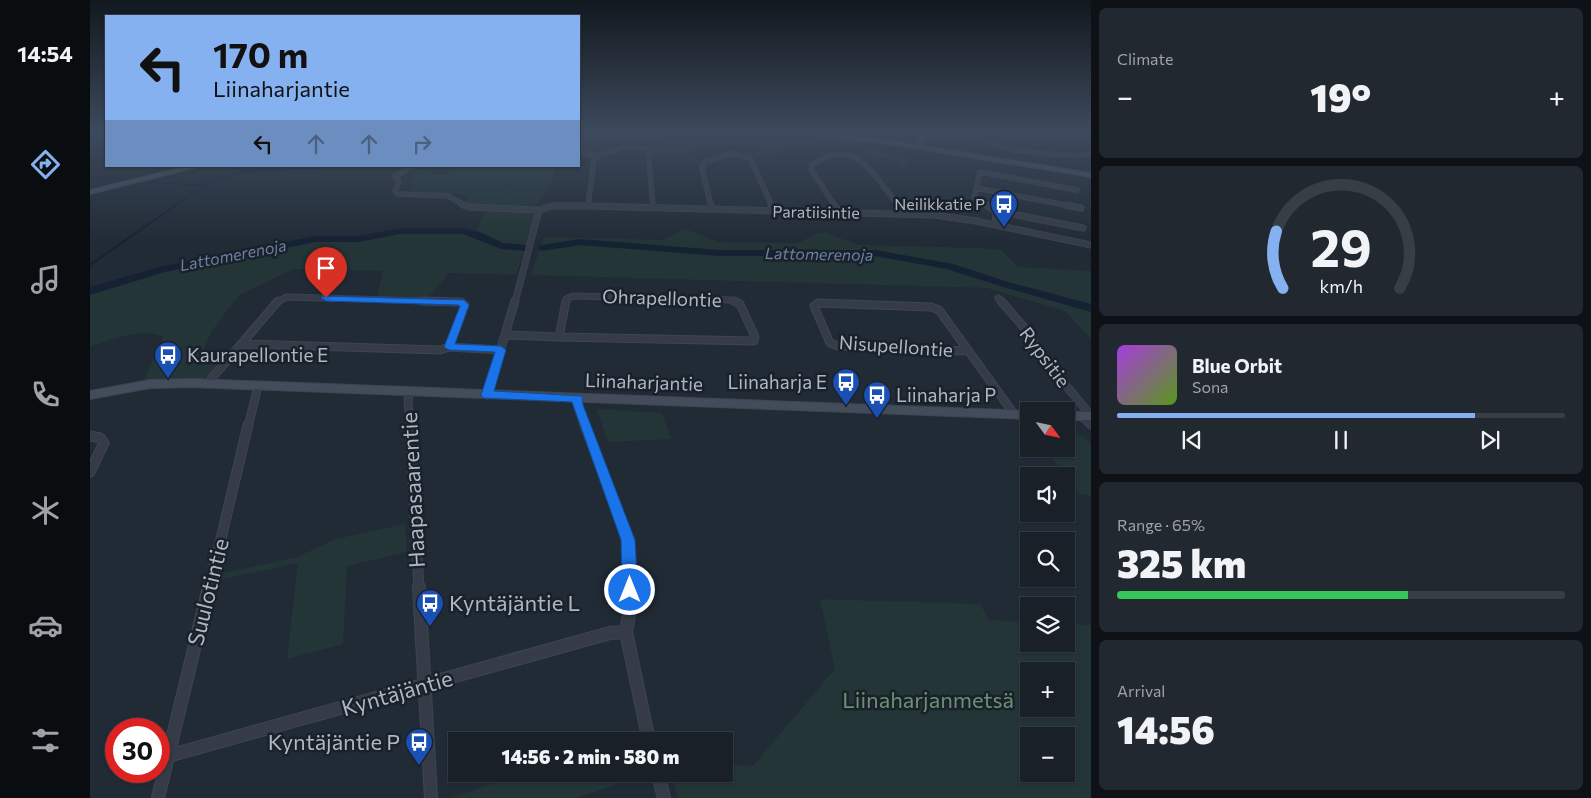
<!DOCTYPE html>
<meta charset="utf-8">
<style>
:root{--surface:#192028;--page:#222830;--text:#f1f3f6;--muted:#9fa3a8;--line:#373e45;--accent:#86b1f1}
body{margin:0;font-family:Commissioner,sans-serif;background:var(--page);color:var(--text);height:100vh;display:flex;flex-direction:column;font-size:19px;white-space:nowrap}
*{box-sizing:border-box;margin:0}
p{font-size:16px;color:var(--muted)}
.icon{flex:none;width:28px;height:28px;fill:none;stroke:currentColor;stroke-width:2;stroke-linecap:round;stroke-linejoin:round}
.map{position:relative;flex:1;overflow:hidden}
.side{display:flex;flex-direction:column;gap:8px;padding:8px;background:#0e1216;width:500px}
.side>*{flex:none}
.guide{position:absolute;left:15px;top:15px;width:475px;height:152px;border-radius:0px;box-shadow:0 1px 4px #0004,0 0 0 1px var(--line);background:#86b1f1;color:#111;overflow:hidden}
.needle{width:32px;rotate:123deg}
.fabs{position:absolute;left:930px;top:402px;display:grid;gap:10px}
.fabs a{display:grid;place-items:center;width:55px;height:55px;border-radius:0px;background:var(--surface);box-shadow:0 1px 4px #0004,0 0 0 1px var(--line);font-size:25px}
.speed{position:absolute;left:15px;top:718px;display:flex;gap:10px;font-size:25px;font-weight:700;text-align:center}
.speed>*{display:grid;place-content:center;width:65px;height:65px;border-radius:50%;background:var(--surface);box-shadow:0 1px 4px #0004,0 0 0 1px var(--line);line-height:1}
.speed .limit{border:8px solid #d22;background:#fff;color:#111}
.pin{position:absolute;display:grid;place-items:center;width:42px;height:42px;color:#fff;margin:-51px -21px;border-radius:50% 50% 50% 0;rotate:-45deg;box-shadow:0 0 5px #0007}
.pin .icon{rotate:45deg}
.me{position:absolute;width:55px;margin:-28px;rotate:0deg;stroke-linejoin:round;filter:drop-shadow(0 0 4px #0008)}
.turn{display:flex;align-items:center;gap:18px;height:105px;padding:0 25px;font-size:22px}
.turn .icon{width:65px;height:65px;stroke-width:2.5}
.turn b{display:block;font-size:35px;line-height:42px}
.lanes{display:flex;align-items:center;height:48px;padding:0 25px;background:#0003;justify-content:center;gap:25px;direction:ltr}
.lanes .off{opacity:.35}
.big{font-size:38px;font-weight:800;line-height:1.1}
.side .tile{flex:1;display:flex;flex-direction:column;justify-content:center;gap:8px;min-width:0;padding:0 18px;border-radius:8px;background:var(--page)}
.side .dial{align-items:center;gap:0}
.dial svg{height:130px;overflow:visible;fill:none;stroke:var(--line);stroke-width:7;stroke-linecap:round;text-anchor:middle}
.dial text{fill:var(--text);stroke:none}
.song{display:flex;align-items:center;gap:15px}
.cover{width:60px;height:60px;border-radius:8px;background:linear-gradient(135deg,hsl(280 70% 55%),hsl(90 70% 35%))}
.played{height:5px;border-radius:2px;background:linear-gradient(90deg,var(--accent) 80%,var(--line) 80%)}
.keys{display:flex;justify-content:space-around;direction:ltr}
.heat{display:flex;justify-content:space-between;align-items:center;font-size:28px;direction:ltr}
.charge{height:8px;border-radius:4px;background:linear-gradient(90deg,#34c759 65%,var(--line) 0)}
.trip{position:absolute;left:358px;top:732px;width:285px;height:50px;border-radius:0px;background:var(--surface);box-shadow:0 1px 4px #0004,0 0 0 1px var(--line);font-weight:800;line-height:50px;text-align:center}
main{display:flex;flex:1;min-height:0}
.dock{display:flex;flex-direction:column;width:90px;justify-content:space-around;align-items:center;background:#0a0d10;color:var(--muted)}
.dock .icon{width:35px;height:35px}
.dock .on{color:var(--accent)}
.dock b{font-size:22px;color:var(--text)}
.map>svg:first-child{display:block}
.green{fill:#233537;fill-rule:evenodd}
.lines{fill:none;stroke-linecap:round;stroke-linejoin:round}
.stream-far1{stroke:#162233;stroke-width:1}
.stream{stroke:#162233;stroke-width:2}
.river{fill:#162233;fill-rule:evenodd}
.street-far4-casing{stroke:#3e4550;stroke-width:5.5}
.street-far3-casing{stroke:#3e4550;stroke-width:7}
.street-far2-casing{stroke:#3e4550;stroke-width:9}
.street-far1-casing{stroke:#3e4550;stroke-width:11}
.street-casing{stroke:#3e4550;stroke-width:14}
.secondary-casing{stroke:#3e4550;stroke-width:2}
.street-far4{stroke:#353c47;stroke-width:4.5}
.street-far3{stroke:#353c47;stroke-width:5.5}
.street-far2{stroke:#353c47;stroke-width:7}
.street-far1{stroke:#353c47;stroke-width:9}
.street{stroke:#353c47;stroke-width:12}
.secondary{fill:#434c5a;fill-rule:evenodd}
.route{fill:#1a73e8;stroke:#114b97}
.labels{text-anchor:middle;stroke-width:5;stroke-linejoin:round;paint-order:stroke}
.far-poi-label{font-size:16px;fill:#afb7c3;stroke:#1a212b;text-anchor:end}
.far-street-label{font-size:16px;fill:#afb7c3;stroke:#1a212b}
.far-water-label{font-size:16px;font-style:italic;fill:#6982a1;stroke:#1a212b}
.street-label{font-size:19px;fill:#afb7c3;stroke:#1a212b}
.poi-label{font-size:19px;fill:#afb7c3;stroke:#1a212b;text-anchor:start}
.near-street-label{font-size:22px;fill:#afb7c3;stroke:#1a212b}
.near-poi-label{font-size:22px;fill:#afb7c3;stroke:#1a212b;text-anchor:start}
.near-park-label{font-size:22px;fill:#689271;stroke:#1a212b}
</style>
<main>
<nav class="dock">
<b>14:54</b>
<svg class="icon on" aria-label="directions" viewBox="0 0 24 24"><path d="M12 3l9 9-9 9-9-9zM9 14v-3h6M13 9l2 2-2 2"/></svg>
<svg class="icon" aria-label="music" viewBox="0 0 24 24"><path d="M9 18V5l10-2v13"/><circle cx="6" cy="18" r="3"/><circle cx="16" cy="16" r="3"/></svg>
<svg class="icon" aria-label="phone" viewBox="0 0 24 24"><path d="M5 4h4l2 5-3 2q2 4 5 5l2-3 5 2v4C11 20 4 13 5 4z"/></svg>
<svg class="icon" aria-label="climate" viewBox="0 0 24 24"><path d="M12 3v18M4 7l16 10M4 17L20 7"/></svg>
<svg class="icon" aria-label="car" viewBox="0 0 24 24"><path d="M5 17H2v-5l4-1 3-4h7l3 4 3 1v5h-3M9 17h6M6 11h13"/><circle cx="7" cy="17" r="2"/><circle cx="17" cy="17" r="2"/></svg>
<svg class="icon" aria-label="filters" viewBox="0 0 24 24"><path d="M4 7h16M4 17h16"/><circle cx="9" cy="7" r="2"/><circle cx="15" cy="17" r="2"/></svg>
</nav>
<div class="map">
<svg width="1001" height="798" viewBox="0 0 1001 798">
<rect width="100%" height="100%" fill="#212b36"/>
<!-- green -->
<path class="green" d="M551 135 681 137 759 141C779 145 797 156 818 159V171H816L804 159 771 158 770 157 779 150 775 146 725 144C714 148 705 143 694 145L690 150 676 153 687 154 682 157H671L670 156 672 154 668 155 662 153 674 150 671 145 619 144 591 154 610 161 608 162 590 156 584 158H562L559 149 561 146 571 145V139L528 138 489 143 490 149 505 155 489 151V142Z
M364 166H466L458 191 444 206 383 205 376 204 375 201 378 196C360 190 340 196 321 190L325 187 319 182 325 179 324 170 337 168 346 175 359 174V168Z
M397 209 446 212 436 246 413 245 386 231Z
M595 229 629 242 708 243 728 233H736L769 245 890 248 911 250 928 267 1001 271V339L975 311 897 288 441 275 454 237 573 240Z
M318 232 376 233 411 247 435 249 426 275 359 273 338 298 287 297 293 271 203 269 148 296 121 332 113 352 138 353 121 374 112 379 54 380 73 337C51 327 22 340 0 347V293L11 289 78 270 205 243 222 240 264 241Z
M507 409 572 413 581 439 518 442Z
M976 435 993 436 1001 443V496L991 494 985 490 956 449H976Z
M315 524 317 552 257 566 253 644 197 659 208 563 129 580 130 574 207 557 246 539Z
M730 599 890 604 899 620 939 622V644H976V624L1001 625V798H588L581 774H634V764L663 766 745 669ZM939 671H976V709H939ZM939 736H976V774H939Z
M431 774H558L487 798H360Z"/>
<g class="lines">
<!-- stream-far1 -->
<path class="stream-far1" d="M0 177 42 180
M60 182 108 185 156 171 225 168 227 166
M85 206 115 185"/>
<!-- stream -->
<path class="stream" d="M0 265 86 205"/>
<!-- river -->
<path class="river" d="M310 228H373L390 232 413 243 435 245 440 248 435 251 411 249 373 234H310L268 242H226L75 272 0 295V287L73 266 226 236H268Z
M490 239 629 250H785L863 264 918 282 1001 304V312L910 286 857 269 785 256H629L490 245 452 251 447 248 452 245Z"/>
<!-- street-far4 casing -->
<g class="street-far4-casing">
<path id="street-far4" d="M890 132 887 138C922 153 963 156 1001 155
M905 132 925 135 1001 138
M489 152 507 156
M324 166 305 176 309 181 305 191 308 194 358 196 376 206
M886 188 981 206
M461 206H505
M498 206 504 160 507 156 538 146 558 149 563 206
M621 206 612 168 614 162 643 153 660 158 682 206
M745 206 721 169 722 165C765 134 784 176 809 206
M898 206 884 197 890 172 987 190"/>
</g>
<!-- street-far3 casing -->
<g class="street-far3-casing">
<path id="street-far3" d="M373 205 378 207 449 210
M563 205V208
M621 205 622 209
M681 205 684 211
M744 205 749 212
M808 205 815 214
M896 205 906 211 905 225
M975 205 991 208
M449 210 462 206H498L844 215 886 221 1001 245
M906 211 993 228
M908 298 912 302
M187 302 197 297 371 302
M425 302 449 210
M475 302 476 299 483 296 642 300 646 302"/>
</g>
<!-- street-far2 casing -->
<g class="street-far2-casing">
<path id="street-far2" d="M331 301 371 302 375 305 359 347 411 350
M911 301 938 332 951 355 1001 416
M416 335 469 337
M469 337 664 341 665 337 650 304 644 301
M469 337 476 301
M152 344 350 350 359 347
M878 351 748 346 740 343 724 306 728 303 841 307 849 310 924 414
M117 384 188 301
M397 395 425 301
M488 399 487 405 495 427
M992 416 1001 425
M158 427 168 386
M320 427 318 399 320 393"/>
</g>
<!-- street-far1 casing -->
<g class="street-far1-casing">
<path id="street-far1" d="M320 425 329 589
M495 425 538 540 539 589
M0 436 10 438 14 443 0 472
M119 589 158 425"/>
</g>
<!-- street casing -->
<g class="street-casing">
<path id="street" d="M329 587 341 798
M539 587 540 609 536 632 559 741
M78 756 520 633 536 632
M568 774 574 798
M68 798 119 587"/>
</g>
<!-- secondary casing -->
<g class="secondary-casing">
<path id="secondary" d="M489 132H499L489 134Z
M679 132H699L786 138 826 145 834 132H838L831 146 1001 173V177L786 142Z
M99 166H111L0 194V190Z
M104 379 939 411H940L939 419 104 387 60 388 0 399V391L60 380Z
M976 412H1001V420H976Z"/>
</g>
<!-- street-far4 -->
<use href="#street-far4" class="street-far4"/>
<!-- street-far3 -->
<use href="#street-far3" class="street-far3"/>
<!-- street-far2 -->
<use href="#street-far2" class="street-far2"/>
<!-- street-far1 -->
<use href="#street-far1" class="street-far1"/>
<!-- street -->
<use href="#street" class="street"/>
<!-- secondary -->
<use href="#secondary" class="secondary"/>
</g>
<!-- sky -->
<linearGradient id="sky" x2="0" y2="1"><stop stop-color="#12181e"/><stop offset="0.54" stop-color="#3d4a5d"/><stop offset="1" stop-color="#3d4a5d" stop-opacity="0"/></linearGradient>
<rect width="1001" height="243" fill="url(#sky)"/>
<!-- route -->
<path class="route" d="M232 296 374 300 379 305 365 344 411 346 416 350 404 391 492 396 493 405 545 540 548 590 545 595 540 597 534 595 532 590 531 540 482 402 393 398 391 395 405 352 359 350 354 347 370 306 368 305 236 301 231 298Z"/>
<!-- icons -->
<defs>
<g id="bus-pin" transform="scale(1.4375)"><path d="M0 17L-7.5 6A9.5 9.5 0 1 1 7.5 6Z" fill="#1a4fb4" stroke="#1a212b"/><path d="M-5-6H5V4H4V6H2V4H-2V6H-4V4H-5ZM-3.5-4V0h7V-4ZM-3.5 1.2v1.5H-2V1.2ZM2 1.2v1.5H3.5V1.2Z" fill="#fff"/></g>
</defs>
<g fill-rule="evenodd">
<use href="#bus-pin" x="914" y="204"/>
<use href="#bus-pin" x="78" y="355"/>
<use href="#bus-pin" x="756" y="382"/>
<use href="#bus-pin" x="787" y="395"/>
<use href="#bus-pin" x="340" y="603"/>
<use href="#bus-pin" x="329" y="742"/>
</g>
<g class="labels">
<!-- far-poi labels -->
<g class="far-poi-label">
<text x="895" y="210">Neilikkatie P</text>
</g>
<!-- far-street labels -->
<g class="far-street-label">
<text transform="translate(726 212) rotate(1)" y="6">Paratiisintie</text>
</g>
<!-- far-water labels -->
<g class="far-water-label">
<text transform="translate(729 254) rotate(1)" y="6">Lattomerenoja</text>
<text transform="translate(143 255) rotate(-11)" y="6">Lattomerenoja</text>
</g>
<!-- street labels -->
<g class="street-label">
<text transform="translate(572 298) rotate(2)" y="7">Ohrapellontie</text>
<text transform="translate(806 346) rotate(4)" y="7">Nisupellontie</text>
<text transform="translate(955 357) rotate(53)" y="7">Rypsitie</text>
<text transform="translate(554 382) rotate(2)" y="7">Liinaharjantie</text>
</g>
<!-- poi labels -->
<g class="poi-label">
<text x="97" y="362">Kaurapellontie E</text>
<text x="737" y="389" text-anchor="end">Liinaharja E</text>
<text x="806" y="402">Liinaharja P</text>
</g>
<!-- near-street labels -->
<g class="near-street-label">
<text transform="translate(323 490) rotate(-93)" y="8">Haapasaarentie</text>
<text transform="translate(118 592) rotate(-76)" y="8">Suulotintie</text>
<text transform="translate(307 693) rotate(-16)" y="8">Kyntäjäntie</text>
</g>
<!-- near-poi labels -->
<g class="near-poi-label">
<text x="359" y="611">Kyntäjäntie L</text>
<text x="310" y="750" text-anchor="end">Kyntäjäntie P</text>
</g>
<!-- near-park labels -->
<g class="near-park-label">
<text x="838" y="708">Liinaharjanmetsä</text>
</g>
</g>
</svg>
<div class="fabs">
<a><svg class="needle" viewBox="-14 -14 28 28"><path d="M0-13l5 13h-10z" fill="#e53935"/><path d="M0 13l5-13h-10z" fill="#9fa3a8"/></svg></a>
<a><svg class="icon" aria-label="sound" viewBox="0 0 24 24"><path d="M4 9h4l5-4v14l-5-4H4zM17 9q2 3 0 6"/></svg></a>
<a><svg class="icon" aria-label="search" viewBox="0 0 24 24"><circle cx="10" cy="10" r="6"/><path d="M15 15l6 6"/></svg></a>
<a><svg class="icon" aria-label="layers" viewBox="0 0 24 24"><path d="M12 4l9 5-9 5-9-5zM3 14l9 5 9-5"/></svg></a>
<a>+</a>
<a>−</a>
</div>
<div class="speed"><div class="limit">30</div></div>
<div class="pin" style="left:236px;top:298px;background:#d93025"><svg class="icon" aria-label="arrive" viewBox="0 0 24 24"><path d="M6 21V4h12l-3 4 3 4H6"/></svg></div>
<svg class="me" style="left:540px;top:590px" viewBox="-20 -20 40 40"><circle r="17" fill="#1a73e8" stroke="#fff" stroke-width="3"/><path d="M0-11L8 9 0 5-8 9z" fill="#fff"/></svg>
<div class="trip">14:56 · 2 min · 580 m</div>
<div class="guide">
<div class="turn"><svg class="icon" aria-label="left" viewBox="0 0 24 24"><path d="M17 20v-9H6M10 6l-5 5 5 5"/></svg><div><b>170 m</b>Liinaharjantie</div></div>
<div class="lanes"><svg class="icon" aria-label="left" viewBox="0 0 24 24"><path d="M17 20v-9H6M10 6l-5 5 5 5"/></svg><svg class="icon off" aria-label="ahead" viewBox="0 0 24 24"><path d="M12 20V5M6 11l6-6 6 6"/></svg><svg class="icon off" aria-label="ahead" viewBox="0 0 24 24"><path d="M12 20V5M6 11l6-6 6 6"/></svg><svg class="icon off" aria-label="right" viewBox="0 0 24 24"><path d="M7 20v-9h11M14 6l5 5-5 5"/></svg></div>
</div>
</div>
<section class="side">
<div class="tile"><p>Climate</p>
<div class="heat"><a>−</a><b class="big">19°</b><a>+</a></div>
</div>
<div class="tile dial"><svg viewBox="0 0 100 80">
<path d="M14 69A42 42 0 1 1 86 69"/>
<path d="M14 69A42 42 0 0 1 10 34" stroke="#86b1f1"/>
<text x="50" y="56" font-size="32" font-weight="700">29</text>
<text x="50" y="72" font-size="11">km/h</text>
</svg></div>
<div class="tile">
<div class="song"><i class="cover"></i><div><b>Blue Orbit</b><p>Sona</p></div></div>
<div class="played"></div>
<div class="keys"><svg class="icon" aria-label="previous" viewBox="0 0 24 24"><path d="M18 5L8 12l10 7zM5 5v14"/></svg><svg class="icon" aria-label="pause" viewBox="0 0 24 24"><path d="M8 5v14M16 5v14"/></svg><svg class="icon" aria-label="next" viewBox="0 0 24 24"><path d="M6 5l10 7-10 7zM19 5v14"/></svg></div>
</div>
<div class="tile"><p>Range · 65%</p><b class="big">325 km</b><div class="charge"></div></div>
<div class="tile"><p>Arrival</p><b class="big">14:56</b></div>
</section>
</main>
